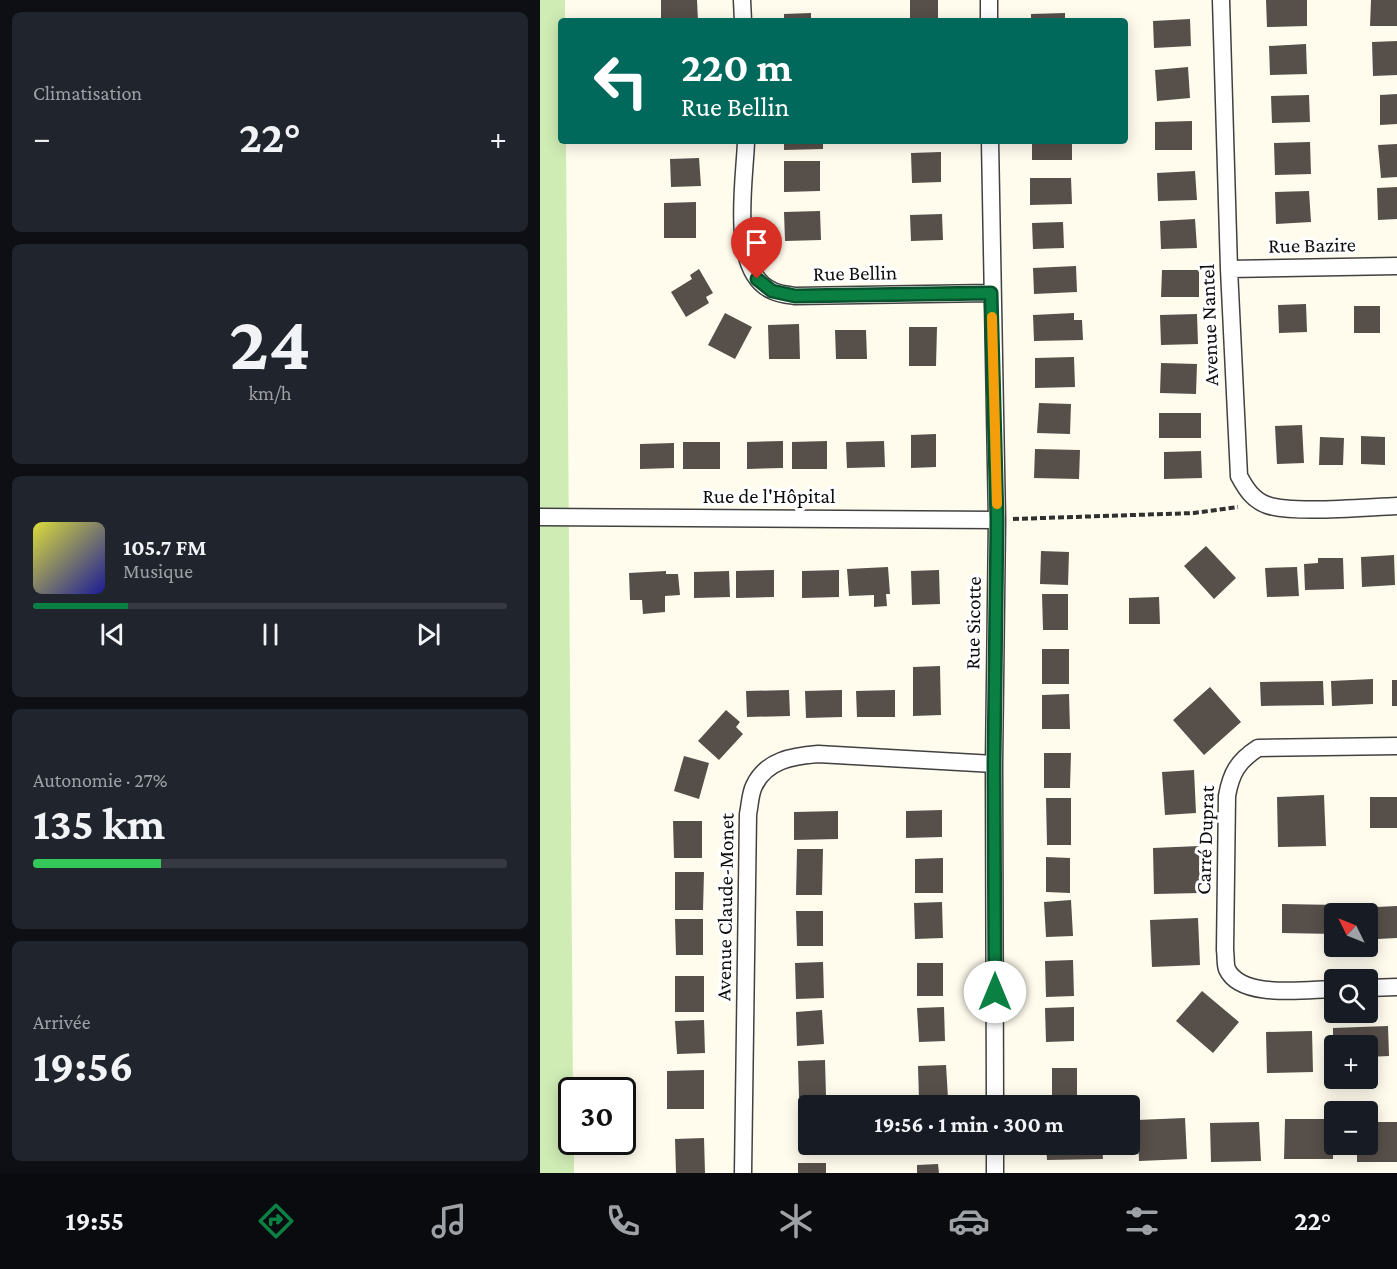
<!DOCTYPE html>
<html lang="fr">
<meta charset="utf-8">
<style>
:root{--surface:#171b24;--page:#20242c;--text:#f1f3f6;--muted:#9ea1a6;--line:#363941;--accent:#0b8043}
body{margin:0;font-family:"Crimson Pro",serif;background:var(--page);color:var(--text);height:100vh;display:flex;flex-direction:column;font-size:22px;white-space:nowrap}
*{box-sizing:border-box;margin:0}
p{font-size:20px;color:var(--muted)}
.icon{flex:none;width:33px;height:33px;fill:none;stroke:currentColor;stroke-width:2;stroke-linecap:round;stroke-linejoin:round}
.map{position:relative;flex:1;overflow:hidden}
.side{display:flex;flex-direction:column;gap:12px;padding:12px;background:#0d0f14;width:540px}
.side>*{flex:none}
.guide{position:absolute;left:18px;top:18px;width:570px;height:126px;border-radius:6px;box-shadow:0 3px 15px #0003;background:#00695c;color:#fff;overflow:hidden}
.needle{width:39px;rotate:313deg}
.tools{position:absolute;left:784px;top:903px;display:grid;gap:12px}
.tools a{display:grid;place-items:center;width:54px;height:54px;border-radius:6px;background:var(--surface);box-shadow:0 3px 15px #0003;font-size:30px}
.speed{position:absolute;left:18px;top:1077px;display:flex;gap:12px;font-size:30px;font-weight:700;text-align:center}
.speed>*{display:grid;place-content:center;width:78px;height:78px;border-radius:50%;background:var(--surface);box-shadow:0 3px 15px #0003;line-height:1}
.speed .limit{border:3px solid #111;border-radius:9px;background:#fff;color:#111}
.pin{position:absolute;display:grid;place-items:center;width:51px;height:51px;color:#fff;margin:-62px -26px;border-radius:50% 50% 50% 0;rotate:-45deg;box-shadow:0 0 6px #0007}
.pin .icon{rotate:45deg}
.me{position:absolute;width:66px;margin:-33px;rotate:0deg;stroke-linejoin:round;filter:drop-shadow(0 0 4px #0008)}
.turn{display:flex;align-items:center;gap:21px;height:126px;padding:0 24px;font-size:27px}
.turn .icon{width:78px;height:78px;stroke-width:2.5}
.turn b{display:block;font-size:42px;line-height:51px}
.big{font-size:45px;font-weight:700;line-height:1.1}
.side .card{flex:1;display:flex;flex-direction:column;justify-content:center;gap:9px;min-width:0;padding:0 21px;border-radius:9px;background:var(--page)}
.side .dial{align-items:center;gap:0}
.dial b{font-size:78px;line-height:1}
.song{display:flex;align-items:center;gap:18px}
.cover{width:72px;height:72px;border-radius:9px;background:linear-gradient(135deg,hsl(60 70% 55%),hsl(240 70% 35%))}
.played{height:6px;border-radius:3px;background:linear-gradient(90deg,var(--accent) 20%,var(--line) 20%)}
.keys{display:flex;justify-content:space-around;direction:ltr}
.heat{display:flex;justify-content:space-between;align-items:center;font-size:33px;direction:ltr}
.charge{height:9px;border-radius:4px;background:linear-gradient(90deg,#34c759 27%,var(--line) 0)}
.trip{position:absolute;left:258px;top:1095px;width:342px;height:60px;border-radius:6px;background:var(--surface);box-shadow:0 3px 15px #0003;font-weight:700;line-height:60px;text-align:center}
.tab-bar{display:flex;height:96px;justify-content:space-around;align-items:center;background:#090b0e;color:var(--muted)}
.tab-bar .icon{width:42px;height:42px}
.tab-bar .selected{color:var(--accent)}
.tab-bar b{font-size:27px;color:var(--text)}
main{display:flex;flex:1;min-height:0}
.map>svg:first-child{display:block}
.green{fill:#d0ecb5}
.building{fill:#574f49}
.lines{fill:none;stroke-linecap:round;stroke-linejoin:round}
.street-casing{stroke:#414141;stroke-width:19}
.path{stroke:#303030;stroke-width:4;stroke-dasharray:6 3;stroke-linecap:butt}
.street{stroke:#fff;stroke-width:16}
.route-casing{stroke:#07532c;stroke-width:15}
.route{stroke:#0b8043;stroke-width:10}
.slow{stroke:#f59e0b;stroke-width:10}
.labels{text-anchor:middle;stroke-width:6;stroke-linejoin:round;paint-order:stroke}
.street-label{font-size:21px;fill:#0e0e0e;stroke:#fff}
</style>
<main>
<section class="side">
<div class="card"><p>Climatisation</p>
<div class="heat"><a>−</a><b class="big">22°</b><a>+</a></div>
</div>
<div class="card dial"><b>24</b><p>km/h</p></div>
<div class="card">
<div class="song"><i class="cover"></i><div><b>105.7 FM</b><p>Musique</p></div></div>
<div class="played"></div>
<div class="keys"><svg class="icon" aria-label="previous" viewBox="0 0 24 24"><path d="M18 5L8 12l10 7zM5 5v14"/></svg><svg class="icon" aria-label="pause" viewBox="0 0 24 24"><path d="M8 5v14M16 5v14"/></svg><svg class="icon" aria-label="next" viewBox="0 0 24 24"><path d="M6 5l10 7-10 7zM19 5v14"/></svg></div>
</div>
<div class="card"><p>Autonomie · 27%</p><b class="big">135 km</b><div class="charge"></div></div>
<div class="card"><p>Arrivée</p><b class="big">19:56</b></div>
</section>
<div class="map">
<svg width="857" height="1173" viewBox="0 0 857 1173">
<rect width="100%" height="100%" fill="#fffcee"/>
<!-- green -->
<path class="green" d="M0 0H25V21H21V141H26L33 1090 32 1142H34V1173H0Z"/>
<!-- building -->
<path class="building" d="M121 0H157L158 21H121Z
M370 0H398V21L370 20Z
M726 0H767V26L727 27Z
M831 0H857V26H830Z
M271 13V21H244V14Z
M525 13V21H491V14Z
M650 19 651 46 614 48 613 21Z
M857 41V75L833 76 832 42Z
M766 44 767 74 730 75 729 46Z
M648 67 650 98 617 101 615 70Z
M857 94V124L840 125V95Z
M769 95 770 122 732 123 731 96Z
M652 121V150H615V122Z
M244 141H283V149L244 150Z
M492 141H532V160H492Z
M770 142 771 174 735 175 734 143Z
M857 144V177L841 178 838 145Z
M401 152V182L372 183 371 153Z
M159 158 161 186 131 187 130 159Z
M244 161H280V191L244 192Z
M655 171 657 200 618 201 617 173Z
M490 178H531L532 204 490 205Z
M857 187V219L838 220 837 188Z
M769 191 771 222 736 224 735 192Z
M156 202V238H124V203Z
M280 211 281 240 245 241 244 212Z
M402 214 403 240 371 241 370 215Z
M655 219 657 248 621 249 620 221Z
M523 222 524 248 493 249 492 223Z
M536 266 537 292 494 294 493 268Z
M159 269 173 293 166 297 169 303 146 317 131 292 152 279 150 275Z
M622 270H659V297H621Z
M766 304 767 332 739 333 738 305Z
M814 306H840V333H814Z
M185 313 212 327 195 359 168 345Z
M534 313V320H542L543 340 494 341 493 315Z
M657 314 658 344 621 345 620 315Z
M259 324 260 359H229L228 325Z
M369 327H397L396 366H369Z
M295 330H326L327 359H296Z
M534 357 535 387 495 388V358Z
M621 363 657 364 656 394 620 393Z
M499 403 531 404 530 434 497 433Z
M619 413H661V438H619Z
M762 425 764 463 737 464 735 426Z
M396 434V467L371 468V435Z
M821 436 845 437V465L821 464Z
M780 437 804 438 803 465H779Z
M243 441V468L207 469V442Z
M287 441V469H252V442Z
M344 441 345 467 307 468 306 442Z
M143 442H180V469H143Z
M134 443V468L100 469V444Z
M495 449 540 450 539 479 494 478Z
M661 451 662 478 624 479V452Z
M666 546 696 578 674 599 644 566Z
M501 551 529 552 528 585 500 584Z
M854 555 855 585 822 587 821 557Z
M778 558H803L804 589 765 590 764 564 778 563Z
M348 567 350 594H346L347 606 334 607V595L309 596 307 569Z
M757 567 759 596 727 597 725 568Z
M234 570V597L196 598V571Z
M299 570V597L262 598V571Z
M399 570 400 604 372 605 371 571Z
M126 571V574H138L140 595 125 596V612L103 614 102 600H90L89 573Z
M189 571 190 597 154 598V572Z
M502 594H528V630H503Z
M619 597 620 624H589V598Z
M502 649H529V684H502Z
M400 666 401 715 373 716V667Z
M833 679V704L792 706 791 681Z
M852 680H857V706H852Z
M783 681 784 705 721 706 720 682Z
M670 687 701 722 664 755 633 720Z
M249 690 250 716 207 717 206 691Z
M302 690V717L266 718 265 691Z
M355 690V717H317L316 691Z
M529 694 530 729H502V695Z
M186 710 200 722 196 727 203 734 179 760 158 741Z
M504 753H531L530 788H504Z
M144 756 169 763 159 799 134 791Z
M654 770 656 813 625 815 622 772Z
M784 795 786 846 738 847 737 797Z
M830 797H857V828H830Z
M506 798H531V845H507Z
M402 810V837L366 838V811Z
M298 811V839L254 840V812Z
M133 821H162V858H134Z
M659 846 660 893 614 894 613 848Z
M257 849H283L282 895H256Z
M506 857 530 858V893L506 892Z
M403 858V893H375V859Z
M135 872H164L163 910H135Z
M531 900 533 936 506 937 504 902Z
M402 902 403 938 375 939 374 903Z
M742 904 799 905V914H795V934L742 933Z
M857 906V938L837 939 836 907Z
M256 911H283V946H257Z
M658 918 660 965 612 967 610 920Z
M135 919H163V955H136Z
M533 960 534 996 506 997 505 961Z
M283 962 284 998 256 999 255 963Z
M377 963H403V996H377Z
M135 976H164V1012H135Z
M662 991 699 1022 673 1053 636 1021Z
M404 1007 405 1041 379 1042 377 1008Z
M534 1007V1041L506 1042 505 1008Z
M282 1010 284 1044 257 1046 256 1012Z
M164 1020 165 1053 137 1054 135 1021Z
M848 1026 849 1056 828 1057V1046H793V1028Z
M772 1031 773 1072 727 1073 726 1032Z
M285 1060 286 1096 259 1097 258 1061Z
M406 1065 408 1098 379 1099 378 1066Z
M512 1068H537V1101H512Z
M164 1070V1109H127V1071Z
M268 1114V1144H286V1148H258V1115Z
M645 1118 647 1159 599 1161 597 1120Z
M745 1119H794L793 1159H744Z
M719 1122 721 1161 671 1162 670 1123Z
M828 1122H857V1162H817V1144H828Z
M164 1138 165 1173H136L135 1139Z
M379 1144H406V1147L379 1148Z
M506 1144H562L563 1159 507 1160Z
M258 1163H286V1173H258Z
M398 1164 399 1173H377V1165Z"/>
<g class="lines">
<!-- street casing -->
<g class="street-casing">
<path id="street" d="M202 0 203 21
M449 0V21
M681 0 689 269 699 476C706 489 713 500 727 505 752 514 827 507 857 506
M206 141C205 181 188 272 233 291 239 294 248 295 255 296L451 293
M450 141 457 520 454 764 455 1106
M689 269 857 266
M0 517 457 520
M828 988 857 987
M795 989C768 989 701 1000 687 969 685 964 686 956 685 950L687 796C691 773 698 761 718 748L857 746
M455 1144V1173
M203 1173 208 814C210 805 210 794 214 786 226 760 253 756 278 754L454 764"/>
</g>
<!-- path -->
<path class="path" d="M473 519 654 513 698 507"/>
<!-- street -->
<use href="#street" class="street"/>
</g>
<g class="lines">
<!-- route casing -->
<g class="route-casing">
<path id="route" d="M217 279 232 291 255 296 451 293 457 520 454 764 455 992"/>
</g>
<!-- route -->
<use href="#route" class="route"/>
<!-- slow -->
<path class="slow" d="M452 317 457 504"/>
</g>
<g class="labels">
<!-- street labels -->
<g class="street-label">
<text transform="translate(772 245) rotate(-1)" y="7">Rue Bazire</text>
<text transform="translate(315 273) rotate(-1)" y="7">Rue Bellin</text>
<text transform="translate(669 325) rotate(-92)" y="7">Avenue Nantel</text>
<text x="229" y="503">Rue de l'Hôpital</text>
<text transform="translate(433 623) rotate(-89)" y="7">Rue Sicotte</text>
<text transform="translate(665 840) rotate(-88)" y="7">Carré Duprat</text>
<text transform="translate(185 907) rotate(-89)" y="7">Avenue Claude-Monet</text>
</g>
</g>
</svg>
<div class="tools">
<a><svg class="needle" viewBox="-14 -14 28 28"><path d="M0-13l5 13h-10z" fill="#e53935"/><path d="M0 13l5-13h-10z" fill="#9ea1a6"/></svg></a>
<a><svg class="icon" aria-label="search" viewBox="0 0 24 24"><circle cx="10" cy="10" r="6"/><path d="M15 15l6 6"/></svg></a>
<a>+</a>
<a>−</a>
</div>
<div class="speed"><div class="limit">30</div></div>
<div class="pin" style="left:217px;top:279px;background:#d93025"><svg class="icon" aria-label="arrive" viewBox="0 0 24 24"><path d="M6 21V4h12l-3 4 3 4H6"/></svg></div>
<svg class="me" style="left:455px;top:992px" viewBox="-20 -20 40 40"><circle r="19" fill="#fff"/><path d="M0-13L10 11 0 6-10 11z" fill="#0b8043"/></svg>
<div class="trip">19:56 · 1 min · 300 m</div>
<div class="guide">
<div class="turn"><svg class="icon" aria-label="left" viewBox="0 0 24 24"><path d="M17 20v-9H6M10 6l-5 5 5 5"/></svg><div><b>220 m</b>Rue Bellin</div></div>
</div>
</div>
</main>
<nav class="tab-bar">
<b>19:55</b>
<svg class="icon selected" aria-label="directions" viewBox="0 0 24 24"><path d="M12 3l9 9-9 9-9-9zM9 14v-3h6M13 9l2 2-2 2"/></svg>
<svg class="icon" aria-label="music" viewBox="0 0 24 24"><path d="M9 18V5l10-2v13"/><circle cx="6" cy="18" r="3"/><circle cx="16" cy="16" r="3"/></svg>
<svg class="icon" aria-label="phone" viewBox="0 0 24 24"><path d="M5 4h4l2 5-3 2q2 4 5 5l2-3 5 2v4C11 20 4 13 5 4z"/></svg>
<svg class="icon" aria-label="climate" viewBox="0 0 24 24"><path d="M12 3v18M4 7l16 10M4 17L20 7"/></svg>
<svg class="icon" aria-label="car" viewBox="0 0 24 24"><path d="M5 17H2v-5l4-1 3-4h7l3 4 3 1v5h-3M9 17h6M6 11h13"/><circle cx="7" cy="17" r="2"/><circle cx="17" cy="17" r="2"/></svg>
<svg class="icon" aria-label="filters" viewBox="0 0 24 24"><path d="M4 7h16M4 17h16"/><circle cx="9" cy="7" r="2"/><circle cx="15" cy="17" r="2"/></svg>
<b>22°</b>
</nav>
